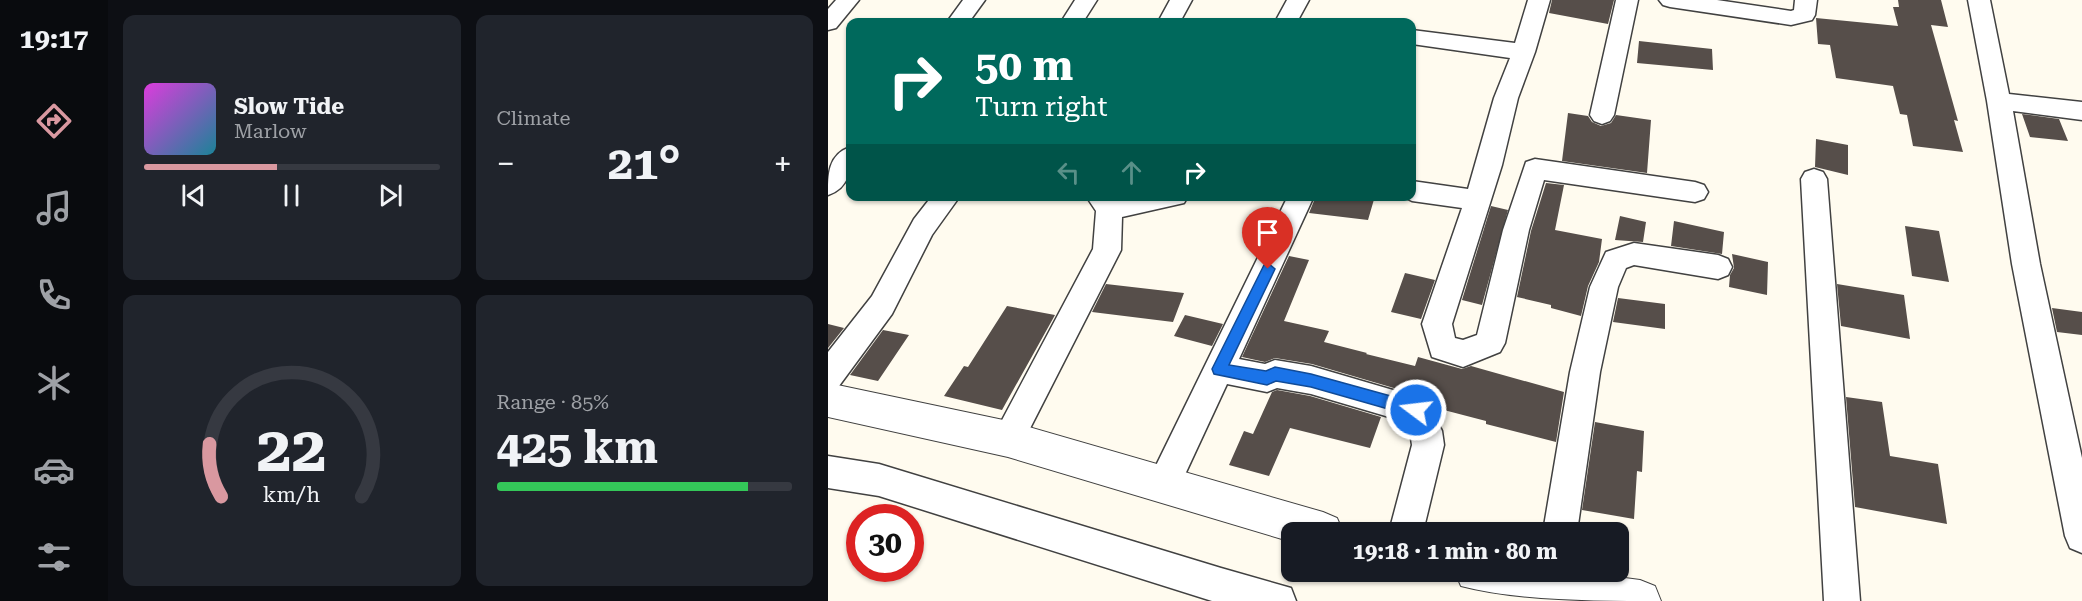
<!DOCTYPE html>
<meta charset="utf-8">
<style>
:root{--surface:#171b24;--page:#20242c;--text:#f1f3f6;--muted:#9ea1a6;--line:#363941;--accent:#d998a0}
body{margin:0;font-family:"Roboto Serif",serif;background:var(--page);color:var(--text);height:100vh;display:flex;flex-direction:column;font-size:22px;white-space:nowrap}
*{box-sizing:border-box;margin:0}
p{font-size:20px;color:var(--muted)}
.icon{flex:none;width:33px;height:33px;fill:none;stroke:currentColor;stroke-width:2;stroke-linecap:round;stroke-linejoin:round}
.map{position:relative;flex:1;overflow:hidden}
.panel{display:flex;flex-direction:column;gap:15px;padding:15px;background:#0d0f14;width:720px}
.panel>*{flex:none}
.top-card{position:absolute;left:18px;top:18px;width:570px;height:183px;border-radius:12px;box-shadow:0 2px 4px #0004;background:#00695c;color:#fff;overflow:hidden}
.speed{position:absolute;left:18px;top:504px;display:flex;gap:12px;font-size:30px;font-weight:700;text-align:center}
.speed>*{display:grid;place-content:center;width:78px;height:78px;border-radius:50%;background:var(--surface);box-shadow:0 2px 4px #0004;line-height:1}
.speed .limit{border:9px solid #d22;background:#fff;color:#111}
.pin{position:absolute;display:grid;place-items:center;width:51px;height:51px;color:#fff;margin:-62px -26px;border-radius:50% 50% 50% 0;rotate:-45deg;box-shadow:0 0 6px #0007}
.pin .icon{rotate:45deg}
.me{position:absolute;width:66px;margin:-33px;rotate:285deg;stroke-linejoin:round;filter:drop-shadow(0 0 4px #0008)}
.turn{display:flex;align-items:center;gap:21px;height:126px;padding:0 30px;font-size:27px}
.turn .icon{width:78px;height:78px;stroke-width:2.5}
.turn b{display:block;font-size:42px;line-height:51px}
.lanes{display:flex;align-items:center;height:57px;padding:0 30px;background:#0003;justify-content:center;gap:30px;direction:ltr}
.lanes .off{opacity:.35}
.big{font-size:45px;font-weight:700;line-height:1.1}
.panel .card{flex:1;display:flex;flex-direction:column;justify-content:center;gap:9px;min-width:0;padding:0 21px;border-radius:12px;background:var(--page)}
.panel .dial{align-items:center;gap:0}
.dial svg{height:156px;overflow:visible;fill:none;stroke:var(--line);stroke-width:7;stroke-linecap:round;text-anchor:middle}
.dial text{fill:var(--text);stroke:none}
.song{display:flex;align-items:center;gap:18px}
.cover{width:72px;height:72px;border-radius:9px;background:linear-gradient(135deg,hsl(300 70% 55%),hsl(190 70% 35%))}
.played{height:6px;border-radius:3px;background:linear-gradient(90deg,var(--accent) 45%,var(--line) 45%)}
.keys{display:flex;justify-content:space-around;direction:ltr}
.heat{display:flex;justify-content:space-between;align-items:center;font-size:33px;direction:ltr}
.charge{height:9px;border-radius:4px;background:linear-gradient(90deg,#34c759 85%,var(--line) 0)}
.panel .tiles{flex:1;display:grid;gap:15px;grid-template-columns:repeat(2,1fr)}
.trip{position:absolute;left:453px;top:522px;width:348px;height:60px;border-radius:12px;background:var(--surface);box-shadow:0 2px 4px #0004;font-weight:700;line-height:60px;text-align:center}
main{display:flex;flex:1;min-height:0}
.dock{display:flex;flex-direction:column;width:108px;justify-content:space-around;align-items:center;background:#090b0e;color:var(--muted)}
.dock .icon{width:42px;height:42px}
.dock .on{color:var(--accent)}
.dock b{font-size:27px;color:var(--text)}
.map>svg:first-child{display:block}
.building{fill:#564e4a}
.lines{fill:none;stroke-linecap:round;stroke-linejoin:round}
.minor-casing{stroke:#414141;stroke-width:3}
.tertiary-casing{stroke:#414141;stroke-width:2}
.minor{fill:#fff;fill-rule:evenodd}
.tertiary{fill:#fff;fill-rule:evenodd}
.route{fill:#1a73e8;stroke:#114b97;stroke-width:1.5}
</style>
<main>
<nav class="dock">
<b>19:17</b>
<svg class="icon on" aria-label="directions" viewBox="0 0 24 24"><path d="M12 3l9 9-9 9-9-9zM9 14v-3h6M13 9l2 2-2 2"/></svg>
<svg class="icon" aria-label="music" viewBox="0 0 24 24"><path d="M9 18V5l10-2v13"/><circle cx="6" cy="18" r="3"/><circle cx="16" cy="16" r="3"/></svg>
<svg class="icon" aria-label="phone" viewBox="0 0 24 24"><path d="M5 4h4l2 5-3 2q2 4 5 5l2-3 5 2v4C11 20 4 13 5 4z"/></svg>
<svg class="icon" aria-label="climate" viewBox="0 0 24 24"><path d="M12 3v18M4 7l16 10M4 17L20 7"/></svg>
<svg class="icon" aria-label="car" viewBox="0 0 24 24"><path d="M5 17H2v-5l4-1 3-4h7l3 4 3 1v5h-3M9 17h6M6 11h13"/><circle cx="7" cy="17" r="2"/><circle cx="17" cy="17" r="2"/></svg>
<svg class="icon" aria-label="filters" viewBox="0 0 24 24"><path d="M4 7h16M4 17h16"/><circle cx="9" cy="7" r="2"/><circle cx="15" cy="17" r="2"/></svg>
</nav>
<section class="panel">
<div class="tiles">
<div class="card">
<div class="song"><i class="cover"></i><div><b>Slow Tide</b><p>Marlow</p></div></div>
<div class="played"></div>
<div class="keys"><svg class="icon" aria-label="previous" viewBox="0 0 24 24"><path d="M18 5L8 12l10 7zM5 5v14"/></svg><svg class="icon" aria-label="pause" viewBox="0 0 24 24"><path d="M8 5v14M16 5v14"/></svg><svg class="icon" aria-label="next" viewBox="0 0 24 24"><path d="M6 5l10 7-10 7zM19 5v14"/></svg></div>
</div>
<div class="card"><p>Climate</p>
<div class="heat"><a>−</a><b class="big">21°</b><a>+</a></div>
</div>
<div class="card dial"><svg viewBox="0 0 100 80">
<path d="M14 69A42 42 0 1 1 86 69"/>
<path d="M14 69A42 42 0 0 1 8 42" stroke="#d998a0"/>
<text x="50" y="56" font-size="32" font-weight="700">22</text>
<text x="50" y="72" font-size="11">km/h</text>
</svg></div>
<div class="card"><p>Range · 85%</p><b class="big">425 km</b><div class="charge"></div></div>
</div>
</section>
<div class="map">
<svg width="1254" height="601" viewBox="0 0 1254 601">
<rect width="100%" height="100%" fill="#fffbef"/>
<!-- building -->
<path class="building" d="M724 0H786L780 24 721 13Z
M1070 0H1113L1120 27 1103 25 1130 121 1126 120 1135 152 1085 146 1079 115 1072 114 1065 86 1008 78 1002 45 990 44 988 18 1070 26 1065 7H1071Z
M811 41 884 49 885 70 809 63Z
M740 113 760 116 764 122 773 126 783 123 788 115 823 120 819 173 734 161Z
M1194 114 1231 119 1240 141 1202 137Z
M988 139 1020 145V175L987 167Z
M718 183 736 185 727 230 774 239 771 262 760 286 753 316 723 308V305L689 297 703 231Z
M488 196H547L540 220 481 213Z
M663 206 680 210 654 305 634 300Z
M792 216 818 222 815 242 787 240Z
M432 220 445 221 432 249 423 248Z
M846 221 896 232 894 254 843 246Z
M1077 226 1111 231 1121 282 1084 276Z
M904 254 940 262 939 295 901 287 902 275 906 268Z
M461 256 481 260 456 321 501 331 496 342 539 353 538 354 587 366 590 357 634 369 643 366 736 392 728 442 658 424V421L612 409 611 411 606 410 600 398 484 364 447 358 437 362 414 357Z
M577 273 607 280 593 319 563 312Z
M278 284 356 293 345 322 264 312Z
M1009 284 1076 295 1082 339 1013 326Z
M790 298 837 304V329L785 322Z
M179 306 227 315 174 410 116 396 136 366 140 367Z
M1224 308 1254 312V335L1229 332Z
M357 315 395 324 384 346 346 336Z
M0 324 16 328 0 348Z
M55 330 81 335 50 381 22 375Z
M449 390 482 396 553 417 542 448 462 428 441 476 401 465 416 431 425 434 444 392Z
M1018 397 1054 402 1062 456 1110 464 1119 524 1027 507Z
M767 422 816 431 814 472 809 471 806 519 754 510Z"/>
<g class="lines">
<!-- minor casing -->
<g class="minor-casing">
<path id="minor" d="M8 0H31L8 28 0 30V9Z
M135 0H157L141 22H119Z
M247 0H269L255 22H233Z
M342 0H364L352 22H330Z
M459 0H481L469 22H447Z
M700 0H722L707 52 690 98 674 165 624 324 627 338 635 340 649 335 675 230 698 162 707 159 867 182 876 185 880 192 876 199 867 202 716 180 701 230 677 343 672 352 635 367 604 357 594 324 634 208 584 201 574 196H584V181L640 189 666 98 682 58 584 44V30L687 43Z
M788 0H810L786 115 782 121 774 124 766 121 762 115Z
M831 0H889L963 11 966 10 967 0H989L987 15 984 20 963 25 842 7 835 5Z
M1140 0H1162L1181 94 1254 102V120L1185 111 1212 264 1254 458V553L1242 548 1237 536 1184 264 1159 101Z
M22 147C24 167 22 188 0 195 0 174 0 155 22 147Z
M986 169 995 172 999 179 1032 601H996L973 179 977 172Z
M104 196H132L104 235 64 314 11 386 0 390V352L44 296 86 219Z
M258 196H360L356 203 294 217 293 250 191 450 180 454 169 450 164 439 265 249 268 211Z
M460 196H486L411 359 437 364 447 360 483 366 599 400 614 431 616 445 595 532H561L584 445 582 432 578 422 483 394 449 388 439 392 399 384 347 496 335 500 323 496 319 484Z
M806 243 890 255 900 259 904 267 900 275 890 279 806 265 798 268 790 287 772 372 749 532H715L742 372 762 287 778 252Z
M0 456 51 464 393 568 463 588 468 601H384L51 496 0 488Z"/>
</g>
<!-- tertiary casing -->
<g class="tertiary-casing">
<path id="tertiary" d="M0 383 180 421 495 512 509 518 515 532H464V542L180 457 0 417Z
M627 572H752L812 580 827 586 833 601C770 601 690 601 633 586Z"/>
</g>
<!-- minor -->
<use href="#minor" class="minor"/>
<!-- tertiary -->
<use href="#tertiary" class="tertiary"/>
</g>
<!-- route -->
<path class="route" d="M440 263 447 269 401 365 438 371 447 367 483 374 588 403 593 405 595 410 593 415 588 417 483 387 448 381 439 385 386 374 384 369 436 265Z"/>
</svg>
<div class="speed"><div class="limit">30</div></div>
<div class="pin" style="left:440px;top:269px;background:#d93025"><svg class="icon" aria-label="arrive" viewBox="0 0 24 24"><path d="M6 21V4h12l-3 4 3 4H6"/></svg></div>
<svg class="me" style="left:588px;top:410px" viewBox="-20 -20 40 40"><circle r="17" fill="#1a73e8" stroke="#fff" stroke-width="3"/><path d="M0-11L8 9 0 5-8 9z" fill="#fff"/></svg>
<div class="trip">19:18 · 1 min · 80 m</div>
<div class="top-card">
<div class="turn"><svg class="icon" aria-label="right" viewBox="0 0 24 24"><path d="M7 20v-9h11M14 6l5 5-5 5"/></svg><div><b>50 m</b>Turn right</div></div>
<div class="lanes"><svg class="icon off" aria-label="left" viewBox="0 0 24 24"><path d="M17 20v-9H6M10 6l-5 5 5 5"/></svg><svg class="icon off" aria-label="ahead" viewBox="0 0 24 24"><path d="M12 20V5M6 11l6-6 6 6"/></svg><svg class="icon" aria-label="right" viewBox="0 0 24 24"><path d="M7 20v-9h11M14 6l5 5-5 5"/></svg></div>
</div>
</div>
</main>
